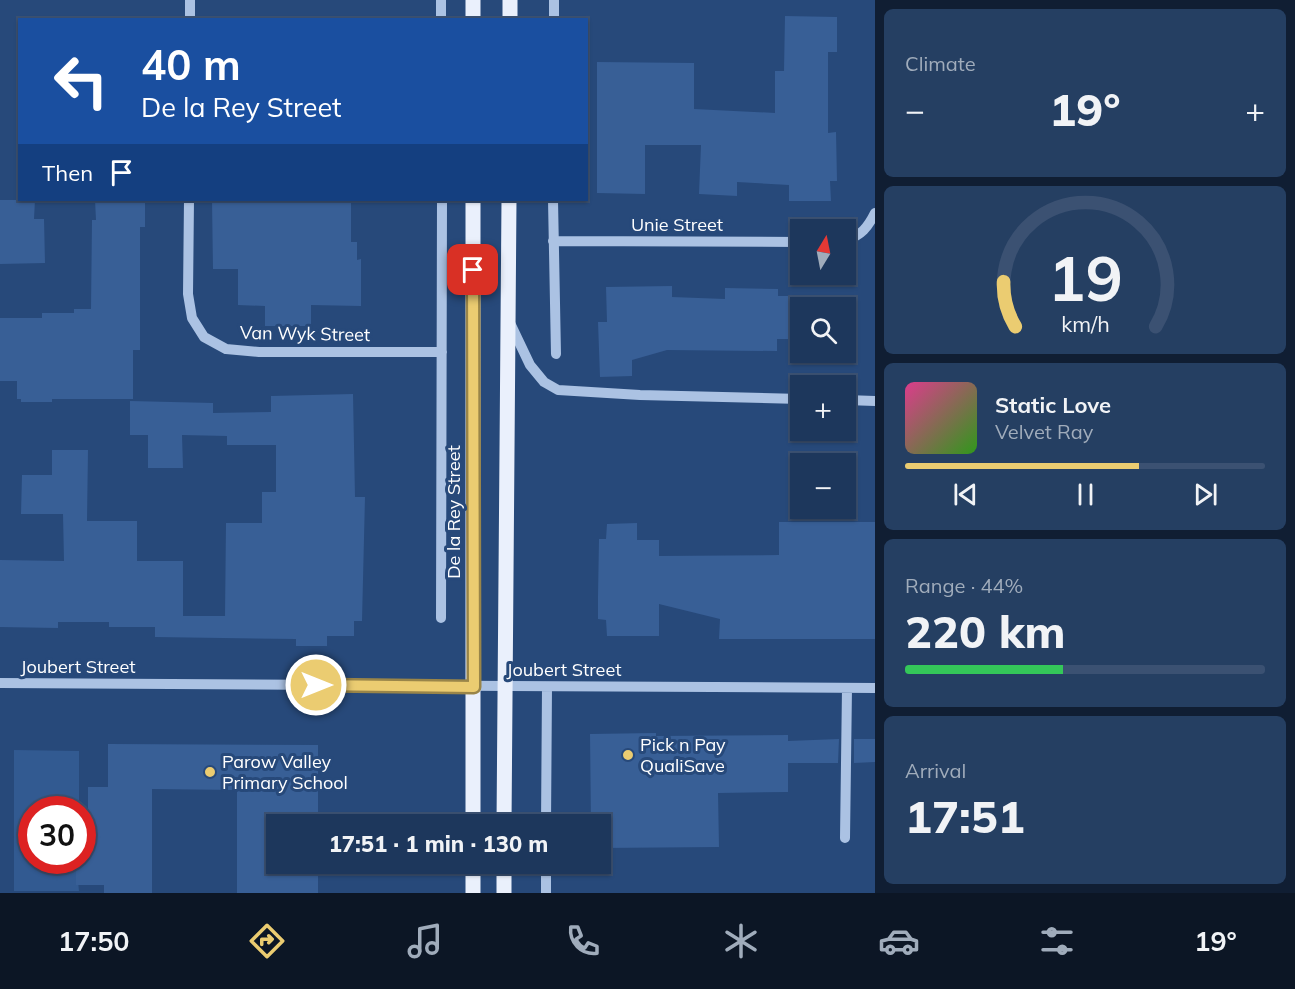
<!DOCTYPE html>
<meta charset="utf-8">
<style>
:root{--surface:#1d375c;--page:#253f62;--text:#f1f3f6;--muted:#a0acbb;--line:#3b5172;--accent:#ebcc71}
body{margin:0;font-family:Mulish,sans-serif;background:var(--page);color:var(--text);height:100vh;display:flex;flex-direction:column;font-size:22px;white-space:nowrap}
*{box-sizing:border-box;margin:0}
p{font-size:20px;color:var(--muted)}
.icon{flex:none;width:33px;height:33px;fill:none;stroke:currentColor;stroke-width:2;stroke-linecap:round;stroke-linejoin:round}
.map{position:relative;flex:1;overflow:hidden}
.details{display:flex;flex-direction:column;gap:9px;padding:9px;background:#101e33;width:420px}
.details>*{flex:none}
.top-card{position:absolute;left:18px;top:18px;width:570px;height:183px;border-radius:0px;box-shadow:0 2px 4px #0004,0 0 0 2px var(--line);background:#1a4fa0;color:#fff;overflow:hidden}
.needle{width:39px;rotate:10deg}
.controls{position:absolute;left:790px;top:219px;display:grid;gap:12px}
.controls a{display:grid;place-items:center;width:66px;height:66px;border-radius:0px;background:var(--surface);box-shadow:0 2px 4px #0004,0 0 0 2px var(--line);font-size:30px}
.speed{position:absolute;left:18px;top:796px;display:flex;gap:12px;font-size:30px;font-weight:700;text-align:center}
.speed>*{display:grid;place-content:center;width:78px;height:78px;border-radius:50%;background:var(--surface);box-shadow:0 2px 4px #0004,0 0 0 2px var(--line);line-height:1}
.speed .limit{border:9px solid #d22;background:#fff;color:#111}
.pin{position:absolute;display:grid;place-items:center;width:51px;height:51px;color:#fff;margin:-26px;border-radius:12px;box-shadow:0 3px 9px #0006}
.me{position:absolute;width:66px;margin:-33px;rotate:90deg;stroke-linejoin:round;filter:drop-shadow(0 0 4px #0008)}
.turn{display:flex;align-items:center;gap:21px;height:126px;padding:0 24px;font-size:27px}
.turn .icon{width:78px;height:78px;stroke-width:2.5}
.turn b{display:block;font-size:42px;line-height:51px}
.then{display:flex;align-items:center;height:57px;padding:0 24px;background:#0003;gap:12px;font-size:22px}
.big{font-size:45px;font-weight:800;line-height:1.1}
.details .tile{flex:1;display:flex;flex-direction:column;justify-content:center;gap:9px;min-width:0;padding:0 21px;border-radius:9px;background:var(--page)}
.details .dial{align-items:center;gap:0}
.dial svg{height:156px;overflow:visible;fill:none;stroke:var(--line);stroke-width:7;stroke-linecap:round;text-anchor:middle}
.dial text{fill:var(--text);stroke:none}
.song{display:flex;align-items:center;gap:18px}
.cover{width:72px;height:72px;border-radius:9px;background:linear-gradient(135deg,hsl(330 70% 55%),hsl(110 70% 35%))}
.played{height:6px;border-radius:3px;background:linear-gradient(90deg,var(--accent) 65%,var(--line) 65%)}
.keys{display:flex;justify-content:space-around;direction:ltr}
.heat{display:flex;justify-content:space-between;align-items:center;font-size:33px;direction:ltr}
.charge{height:9px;border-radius:4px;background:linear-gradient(90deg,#34c759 44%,var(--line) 0)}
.trip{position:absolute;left:266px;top:814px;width:345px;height:60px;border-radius:0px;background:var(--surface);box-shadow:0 2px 4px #0004,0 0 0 2px var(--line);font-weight:800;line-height:60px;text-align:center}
.dock{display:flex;height:96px;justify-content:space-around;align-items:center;background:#0c1625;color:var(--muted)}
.dock .icon{width:42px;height:42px}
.dock .active{color:var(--accent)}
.dock b{font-size:27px;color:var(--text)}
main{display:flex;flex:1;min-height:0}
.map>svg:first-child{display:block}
.green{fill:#325a91}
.building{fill:#385f96}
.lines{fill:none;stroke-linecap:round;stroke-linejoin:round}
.minor{stroke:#abc2e3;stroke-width:10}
.major{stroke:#eaf0fc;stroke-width:15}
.route-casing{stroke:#998549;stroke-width:15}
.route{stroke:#ebcc71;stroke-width:10}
.poi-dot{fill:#ebcc71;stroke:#27497a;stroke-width:2}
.labels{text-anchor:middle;stroke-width:6;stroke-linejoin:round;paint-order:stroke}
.street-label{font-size:18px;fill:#fff;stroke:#27497a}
.poi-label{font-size:18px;fill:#fff;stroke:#27497a;text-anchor:start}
</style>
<main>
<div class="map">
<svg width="875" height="893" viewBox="0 0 875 893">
<rect width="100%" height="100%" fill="#27497a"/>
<!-- green -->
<path class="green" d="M14 750 79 751V810H32V861H76L79 891H14Z"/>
<!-- building -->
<path class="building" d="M785 16 837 17V52H828V133L836 132 837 181H830L831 201H789V185L737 182V196L699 194 701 145H645V194L597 193V62L694 63V109L775 113V71H784Z
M0 200H35L34 219H44L45 263 0 264Z
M95 200H145V227H140V350H133V399H52V402H21V399H17V381H0V318H42V313H74V309H91L92 220H96Z
M212 200H351V242H357V260L361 259V306L311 305V326H265V306L238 305V269H213Z
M672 286V297L725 299V288L778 289V296H801V339H777V351L667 350 632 360V376L600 377 598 322H607L606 287Z
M353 394 355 497H365L362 621H354V636H327V646H296V639L155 637V627H109V622H58V628L0 627V560L64 561 63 514H21L22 475H52V450H88L87 521H137V561H183V616H225L226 523H262V492H276V445H227V436L182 435 183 468H148V435H130V401L213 403V413L271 412V396Z
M779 522H875V639H719L720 619 659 604V636H607L606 620 598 619V596L599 539H606L607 524 637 523V540H659V556L779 555Z
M656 733V736L788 735V741L839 739 838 763H788V792L718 793 719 847 600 848V825H591L590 734Z
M854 739H875V762L854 763Z
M108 744 318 745V825H276V864H318V893H237V790L152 789V893H104V885H76V861L88 860V787H108Z"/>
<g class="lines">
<!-- minor -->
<path class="minor" d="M441 0V20
M190 20V0
M554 20V0
M189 200 188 294 192 318 204 337 226 349 259 352H442
M553 200 556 354
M846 240C861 236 868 227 875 213
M553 241 801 242
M510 323 530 365 544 382 558 390 640 395 801 399
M846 400 875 401
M441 618 442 200
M0 683 875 688
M546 825 547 687
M845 838 847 688
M546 893V864"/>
<!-- major -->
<path class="major" d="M473 0V20
M510 20V0
M473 825V200
M504 825 509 200
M473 864V893
M504 893V864"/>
</g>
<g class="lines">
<!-- route casing -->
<g class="route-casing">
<path id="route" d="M316 685 474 687 473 270"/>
</g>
<!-- route -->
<use href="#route" class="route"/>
</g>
<!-- markers -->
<g class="poi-dot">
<circle cx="628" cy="755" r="6"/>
<circle cx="210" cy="772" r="6"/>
</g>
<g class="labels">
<!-- street labels -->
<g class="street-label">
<text x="677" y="231">Unie Street</text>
<text transform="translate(305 334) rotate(1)" y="6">Van Wyk Street</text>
<text transform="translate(454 512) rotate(-90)" y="6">De la Rey Street</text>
<text x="78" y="673">Joubert Street</text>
<text x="564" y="676">Joubert Street</text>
</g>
<!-- poi labels -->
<g class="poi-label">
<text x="640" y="751">Pick n Pay<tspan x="640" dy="21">QualiSave</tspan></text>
<text x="222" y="768">Parow Valley<tspan x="222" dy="21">Primary School</tspan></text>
</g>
</g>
</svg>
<div class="controls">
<a><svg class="needle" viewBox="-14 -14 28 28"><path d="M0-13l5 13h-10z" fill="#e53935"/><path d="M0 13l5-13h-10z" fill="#a0acbb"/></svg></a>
<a><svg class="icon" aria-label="search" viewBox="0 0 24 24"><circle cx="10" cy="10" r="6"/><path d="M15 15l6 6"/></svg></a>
<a>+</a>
<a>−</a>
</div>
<div class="speed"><div class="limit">30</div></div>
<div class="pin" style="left:473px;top:270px;background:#d93025"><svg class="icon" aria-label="arrive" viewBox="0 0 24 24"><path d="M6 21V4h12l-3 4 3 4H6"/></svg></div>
<svg class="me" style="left:316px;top:685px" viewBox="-20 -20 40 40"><circle r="17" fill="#ebcc71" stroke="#fff" stroke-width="3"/><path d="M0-11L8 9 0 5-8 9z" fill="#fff"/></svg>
<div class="trip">17:51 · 1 min · 130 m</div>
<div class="top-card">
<div class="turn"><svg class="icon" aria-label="left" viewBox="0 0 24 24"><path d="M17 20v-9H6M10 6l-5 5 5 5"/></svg><div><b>40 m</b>De la Rey Street</div></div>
<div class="then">Then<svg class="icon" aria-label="arrive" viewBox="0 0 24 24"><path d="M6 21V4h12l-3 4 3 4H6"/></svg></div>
</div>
</div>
<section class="details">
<div class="tile"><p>Climate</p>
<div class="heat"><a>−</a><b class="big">19°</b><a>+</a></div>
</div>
<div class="tile dial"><svg viewBox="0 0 100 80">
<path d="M14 69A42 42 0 1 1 86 69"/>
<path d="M14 69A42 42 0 0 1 8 46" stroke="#ebcc71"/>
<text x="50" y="56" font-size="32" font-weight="700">19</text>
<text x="50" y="72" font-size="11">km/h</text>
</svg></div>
<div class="tile">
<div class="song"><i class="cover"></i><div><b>Static Love</b><p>Velvet Ray</p></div></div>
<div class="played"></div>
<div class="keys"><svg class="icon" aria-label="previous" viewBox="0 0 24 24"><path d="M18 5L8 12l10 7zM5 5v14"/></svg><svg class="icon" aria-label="pause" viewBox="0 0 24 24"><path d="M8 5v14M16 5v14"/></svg><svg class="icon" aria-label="next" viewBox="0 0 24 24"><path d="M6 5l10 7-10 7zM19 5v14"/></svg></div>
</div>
<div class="tile"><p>Range · 44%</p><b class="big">220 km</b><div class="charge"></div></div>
<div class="tile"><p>Arrival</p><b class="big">17:51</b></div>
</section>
</main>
<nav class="dock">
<b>17:50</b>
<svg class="icon active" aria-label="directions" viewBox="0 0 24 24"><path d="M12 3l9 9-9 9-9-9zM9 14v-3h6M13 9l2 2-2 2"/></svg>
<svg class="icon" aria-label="music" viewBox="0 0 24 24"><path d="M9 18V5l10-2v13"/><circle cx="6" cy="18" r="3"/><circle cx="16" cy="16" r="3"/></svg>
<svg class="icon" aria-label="phone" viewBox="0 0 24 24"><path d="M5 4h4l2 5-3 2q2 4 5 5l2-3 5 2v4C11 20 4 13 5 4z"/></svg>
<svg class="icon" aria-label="climate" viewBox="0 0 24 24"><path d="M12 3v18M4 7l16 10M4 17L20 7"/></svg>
<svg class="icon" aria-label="car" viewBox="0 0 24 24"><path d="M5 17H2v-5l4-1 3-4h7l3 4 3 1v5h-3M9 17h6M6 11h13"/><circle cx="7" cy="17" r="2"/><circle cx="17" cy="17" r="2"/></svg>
<svg class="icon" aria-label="filters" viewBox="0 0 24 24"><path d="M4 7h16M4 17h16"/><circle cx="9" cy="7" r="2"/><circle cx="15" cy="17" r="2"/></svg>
<b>19°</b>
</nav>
